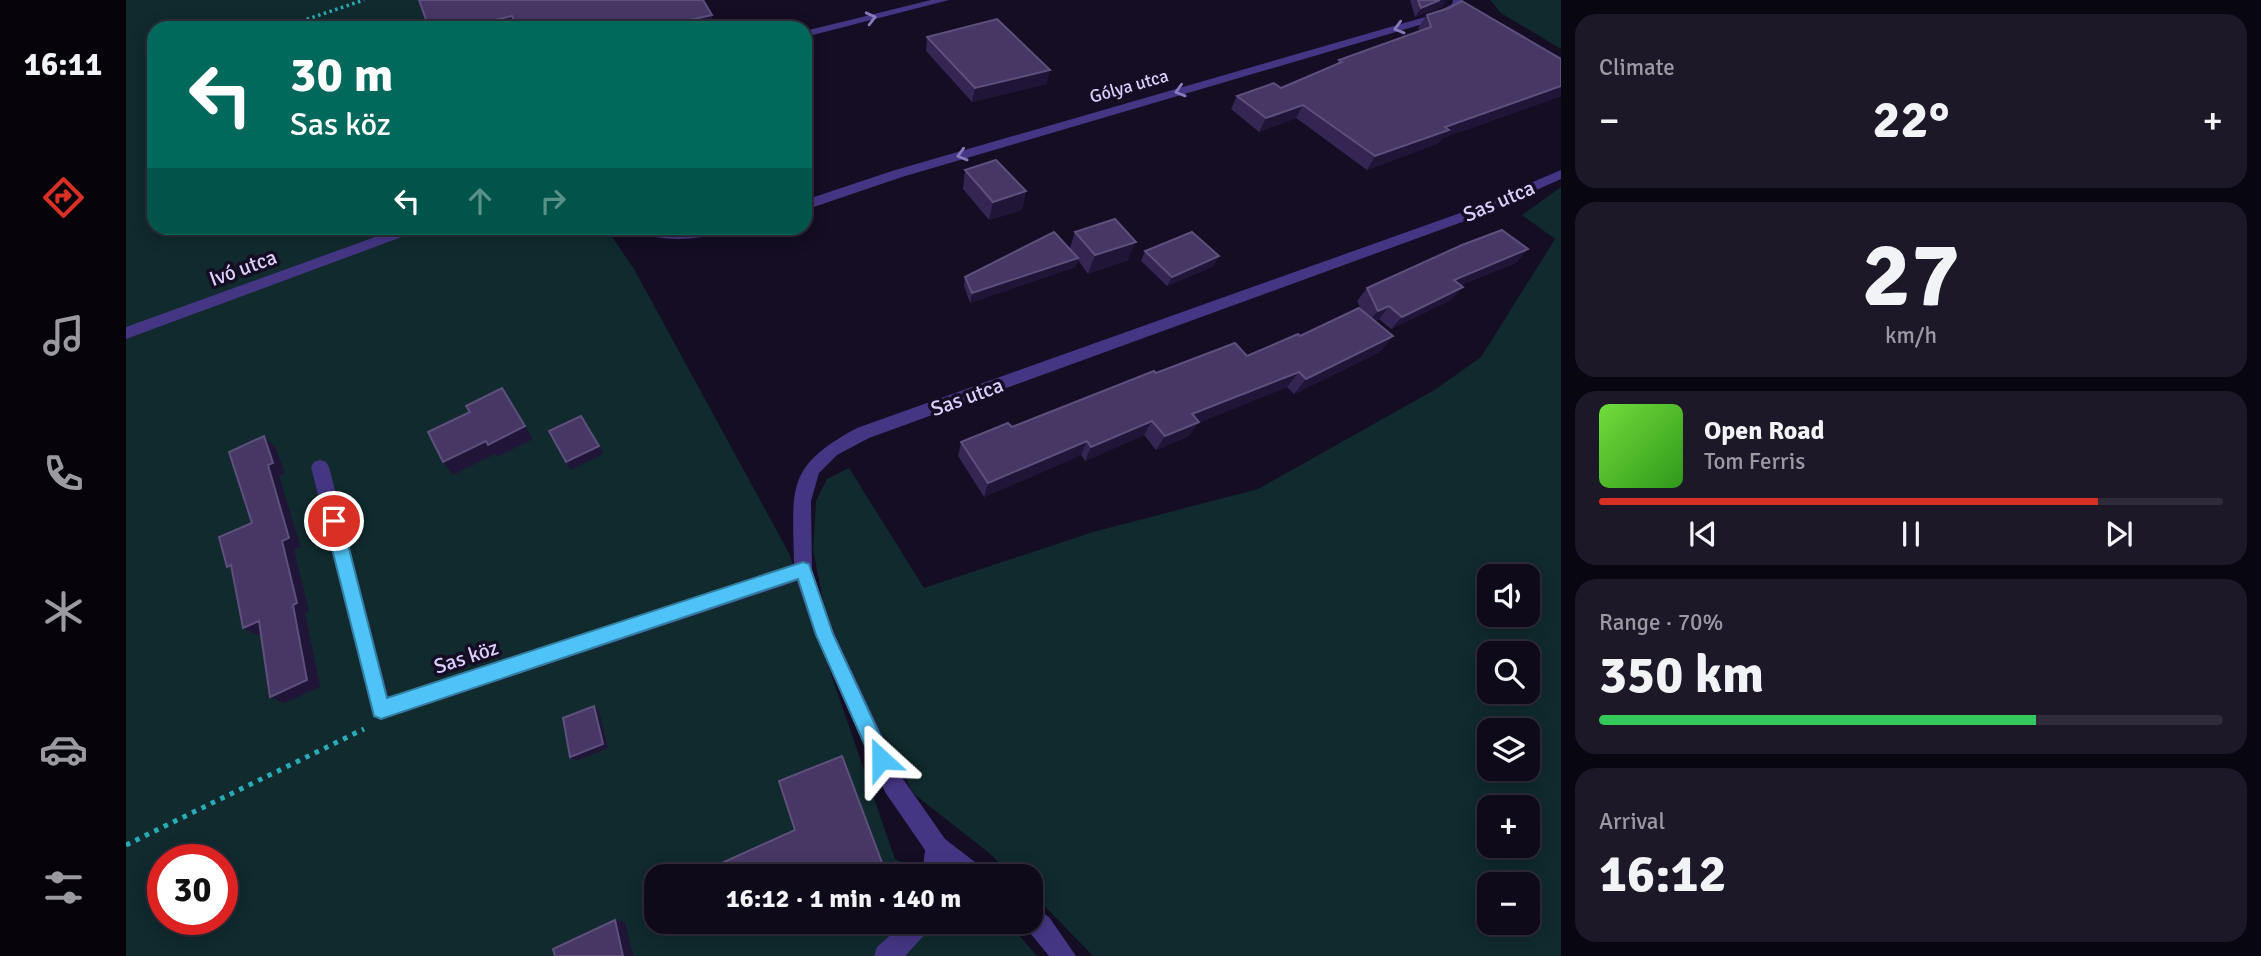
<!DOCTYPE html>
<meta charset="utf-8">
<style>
:root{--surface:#0f0a1a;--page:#1d1827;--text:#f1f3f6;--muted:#9b9aa2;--line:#2f2b39;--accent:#d93025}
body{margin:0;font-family:Signika,sans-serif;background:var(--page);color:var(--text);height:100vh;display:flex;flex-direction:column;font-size:26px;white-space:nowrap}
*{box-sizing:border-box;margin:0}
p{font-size:23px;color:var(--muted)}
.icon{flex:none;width:38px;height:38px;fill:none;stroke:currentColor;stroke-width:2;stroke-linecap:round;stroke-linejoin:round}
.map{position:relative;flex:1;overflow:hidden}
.drawer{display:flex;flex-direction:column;gap:14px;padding:14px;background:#08060e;width:700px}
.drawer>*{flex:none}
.banner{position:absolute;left:21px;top:21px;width:665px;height:214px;border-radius:21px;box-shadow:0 4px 18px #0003,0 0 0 2px var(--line);background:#00695c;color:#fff;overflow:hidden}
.controls{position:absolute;left:1351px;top:564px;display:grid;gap:14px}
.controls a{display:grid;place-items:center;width:63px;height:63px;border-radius:14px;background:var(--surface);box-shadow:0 4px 18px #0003,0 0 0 2px var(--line);font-size:35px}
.speed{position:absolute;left:21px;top:844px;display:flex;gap:14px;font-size:35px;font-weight:700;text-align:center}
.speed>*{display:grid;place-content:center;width:91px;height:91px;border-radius:50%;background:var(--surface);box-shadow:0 4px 18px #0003,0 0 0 2px var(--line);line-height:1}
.speed .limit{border:10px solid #d22;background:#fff;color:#111}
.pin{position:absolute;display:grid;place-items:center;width:60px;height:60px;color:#fff;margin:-30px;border:4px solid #fff;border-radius:50%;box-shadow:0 2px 7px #0007}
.me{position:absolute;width:77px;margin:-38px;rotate:336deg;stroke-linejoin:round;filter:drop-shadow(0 0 5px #0008)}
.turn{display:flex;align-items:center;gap:24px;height:147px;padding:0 28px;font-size:32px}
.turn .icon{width:91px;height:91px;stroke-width:2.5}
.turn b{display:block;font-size:49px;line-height:60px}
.lanes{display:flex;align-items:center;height:66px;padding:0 28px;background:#0003;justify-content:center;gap:35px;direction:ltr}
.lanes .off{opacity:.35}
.big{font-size:52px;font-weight:700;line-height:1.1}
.drawer .card{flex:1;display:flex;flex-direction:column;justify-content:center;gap:10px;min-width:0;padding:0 24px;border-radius:21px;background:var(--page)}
.drawer .dial{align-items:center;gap:0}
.dial b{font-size:91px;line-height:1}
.song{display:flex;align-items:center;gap:21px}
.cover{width:84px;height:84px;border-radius:10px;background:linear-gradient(135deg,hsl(100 70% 55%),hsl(110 70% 35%))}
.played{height:7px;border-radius:4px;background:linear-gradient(90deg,var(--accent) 80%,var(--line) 80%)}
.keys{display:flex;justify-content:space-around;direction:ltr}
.heat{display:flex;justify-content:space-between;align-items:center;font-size:38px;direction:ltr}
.charge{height:10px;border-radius:5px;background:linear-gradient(90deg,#34c759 70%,var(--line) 0)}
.trip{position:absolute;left:518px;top:864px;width:399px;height:70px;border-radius:21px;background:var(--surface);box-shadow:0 4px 18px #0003,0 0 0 2px var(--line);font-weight:700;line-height:70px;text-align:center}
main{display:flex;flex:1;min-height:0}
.dock{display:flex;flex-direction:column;width:126px;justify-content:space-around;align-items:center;background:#06040a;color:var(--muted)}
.dock .icon{width:49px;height:49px}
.dock .current{color:var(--accent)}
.dock b{font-size:32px;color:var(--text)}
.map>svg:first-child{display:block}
.green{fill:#102a2d;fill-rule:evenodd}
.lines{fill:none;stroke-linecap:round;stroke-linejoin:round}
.path-far1{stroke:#2aabb8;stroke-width:3.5;stroke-dasharray:2.5 3.5;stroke-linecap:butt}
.path{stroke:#2aabb8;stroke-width:5;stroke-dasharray:4.5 6;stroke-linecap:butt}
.minor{fill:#453684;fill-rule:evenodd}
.wall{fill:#352552}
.shaded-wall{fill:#201437}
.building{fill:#473765;stroke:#5e4f7d;stroke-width:2}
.oneway{stroke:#897bbb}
.route{fill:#4fc3f7;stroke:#337fa1;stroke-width:2}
.labels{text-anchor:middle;stroke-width:7;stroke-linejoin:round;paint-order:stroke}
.far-street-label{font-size:18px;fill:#dccfff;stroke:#140d23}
.street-label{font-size:21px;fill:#dccfff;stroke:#140d23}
</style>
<main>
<nav class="dock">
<b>16:11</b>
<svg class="icon current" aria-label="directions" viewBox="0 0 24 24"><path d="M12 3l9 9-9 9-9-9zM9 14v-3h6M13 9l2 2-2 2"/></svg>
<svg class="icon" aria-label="music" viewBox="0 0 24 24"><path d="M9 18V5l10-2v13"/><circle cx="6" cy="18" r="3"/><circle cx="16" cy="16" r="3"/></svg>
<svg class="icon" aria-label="phone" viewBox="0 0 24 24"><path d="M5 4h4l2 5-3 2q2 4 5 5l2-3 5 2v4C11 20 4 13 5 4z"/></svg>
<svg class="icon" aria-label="climate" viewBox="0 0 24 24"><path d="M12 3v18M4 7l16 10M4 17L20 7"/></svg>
<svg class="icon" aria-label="car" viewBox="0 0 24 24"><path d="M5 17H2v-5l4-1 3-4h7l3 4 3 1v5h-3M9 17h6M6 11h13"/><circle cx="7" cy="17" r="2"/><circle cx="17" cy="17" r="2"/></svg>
<svg class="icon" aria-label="filters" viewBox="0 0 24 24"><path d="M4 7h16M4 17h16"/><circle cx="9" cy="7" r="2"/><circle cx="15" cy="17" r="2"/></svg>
</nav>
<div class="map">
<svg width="1435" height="956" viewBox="0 0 1435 956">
<rect width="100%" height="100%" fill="#140d23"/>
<!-- green -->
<path class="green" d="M0 0H334L350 28H28V228H480L508 269 663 553 769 859 809 877H530V922H882L911 956H0ZM37 859H96V919H37Z
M1364 0H1435V49L1375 13Z
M1435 187V956H967L905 892V877H888L863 853 788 794 718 669 700 616 687 550 690 501 701 479 723 468 798 588 967 532 1132 489 1310 389 1355 357 1429 239 1396 215ZM1363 576H1402V614H1363ZM1363 653H1402V691H1363ZM1363 730H1402V768H1363ZM1363 807H1402V845H1363ZM1363 884H1402V922H1363Z"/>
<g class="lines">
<!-- path-far1 -->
<path class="path-far1" d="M158 27 238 0"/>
<!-- path -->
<path class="path" d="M0 845 238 729"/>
<!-- minor -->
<path class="minor" d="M805 0H823L679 37V31Z
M1327 0H1337L1336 6 1314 19 776 177 679 210V200L766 171 1306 15 1326 4Z
M1435 170V179L1347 218 743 438 711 455 693 473 685 501 686 570 708 633 775 776 819 839 858 869 861 877H831L820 868 819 877H796L799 850 759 792 689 635 671 581 255 720 248 717 185 467 188 462 194 460 200 462 203 467 262 697 668 565C667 489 658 467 731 428L1337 212Z
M274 228H294L292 231 0 339V327Z
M503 228H606L604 231C571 241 538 242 505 231Z
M905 906 923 917 950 956H923L895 922H905Z
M779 922H807L803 930 779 956H748L751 947Z"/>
</g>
<!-- wall -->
<path class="wall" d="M1284 0H1320L1316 7 1289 17Z
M1301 15 1435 59V96L1317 138 1313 143 1241 170 1170 118 1133 132 1105 109 1111 96 1155 88 1210 65 1213 60 1294 31 1292 28Z
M801 37 921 84 846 102 800 51Z
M839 170 900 191 896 210 863 220 837 189Z
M949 232 1002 260 962 274 952 260 949 267 844 303 838 286 839 277 944 248Z
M1402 249 1390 263 1335 285 1337 287 1325 300 1265 329 1253 319 1249 321 1267 336 1254 352 1168 394 1161 387 1072 423 1063 436 1030 450 1018 435 959 461 955 455 858 497 832 456 835 442 886 427 1030 373 1121 356 1174 336 1235 309 1231 301 1241 288Z
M1019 251 1088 266 1041 286 1015 261Z"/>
<!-- shaded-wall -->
<path class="shaded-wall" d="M1314 0H1320L1316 7 1289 17 1295 8Z
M586 15 588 27 586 28H528Z
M386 16 390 28H334Z
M924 70 921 84 846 102 849 88Z
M1435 86V96L1317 138 1313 143 1241 170 1249 156 1319 127Z
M1177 105 1170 118 1133 132 1140 118Z
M900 191 896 210 863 220 867 202Z
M1010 242 1002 260 962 274 969 255Z
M1402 249 1390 263 1316 293 1328 280Z
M1093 256 1088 266 1041 286 1046 277Z
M952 258 949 267 844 303 846 293Z
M1337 287 1325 300 1265 329 1276 317Z
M1263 306 1253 319 1241 324 1252 311Z
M1267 336 1254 352 1168 394 1180 379Z
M1173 372 1161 387 1072 423 1063 436 1030 450 1039 436 1066 414Z
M1026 421 1018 435 959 461 965 447Z
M399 426 407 439 371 457 369 454 327 475 317 462 360 441Z
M138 436 149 447 159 473 153 476 175 547 168 550 183 611 179 613 194 687 158 703 144 697 156 541 142 465Z
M961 441 955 455 858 497 862 483Z
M473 446 477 454 444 470 440 462Z
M133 621 146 628 131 635 117 628Z
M468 706 473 711 482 748 449 761 444 757Z
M489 920 499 922 507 956H497Z"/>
<!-- building -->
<path class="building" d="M293 0H577L586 15 528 28H392L386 16 334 28H303Z
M1292 0H1314L1295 8Z
M1336 1 1435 59V86L1319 127 1323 130 1249 156 1177 105 1140 118 1111 96 1148 83 1155 88 1216 62 1213 60 1305 27 1301 15 1323 8Z
M871 19 924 70 849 88 801 37Z
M870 160 900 191 867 202 839 170Z
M989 219 1010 242 969 255 949 232Z
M1376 230 1402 249 1328 280 1337 287 1276 317 1263 306 1252 311 1241 288 1336 245Z
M928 232 952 258 846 293 839 277Z
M1066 232 1093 256 1046 277 1019 251Z
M1233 308 1267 336 1180 379 1173 372 1066 414 1073 422 1039 436 1026 421 965 447 961 441 862 483 835 442 882 423 886 427 1028 371 1030 373 1109 343 1121 356 1172 334 1174 336Z
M376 388 399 426 362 445 360 441 317 462 302 432 344 412 340 406Z
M455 416 473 446 440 462 423 431Z
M138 436 147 463 142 465 163 538 156 541 171 603 167 605 181 680 144 697 133 621 117 628 105 565 101 567 93 537 126 523 103 452Z
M468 706 477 744 444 757 437 718Z
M716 756 761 876 580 877 578 871 669 830 653 781Z
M489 920 497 956H429L427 949Z"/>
<!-- one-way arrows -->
<defs><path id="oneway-chevron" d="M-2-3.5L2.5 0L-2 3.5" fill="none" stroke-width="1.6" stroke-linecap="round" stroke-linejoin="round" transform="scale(1.75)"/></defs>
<g class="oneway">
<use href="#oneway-chevron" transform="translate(745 18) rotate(-14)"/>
<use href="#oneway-chevron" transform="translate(1273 28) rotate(164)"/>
<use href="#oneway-chevron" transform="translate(1054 91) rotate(164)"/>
<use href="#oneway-chevron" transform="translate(836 155) rotate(164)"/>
</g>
<!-- route -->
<path class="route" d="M208 514 213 516 216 521 261 698 677 562 683 564 707 634 765 759 762 766 755 769 748 766 690 635 672 579 255 719 248 716 199 521 202 516Z"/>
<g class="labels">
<!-- far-street labels -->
<g class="far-street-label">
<text transform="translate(1003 86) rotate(-16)" y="6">Gólya utca</text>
</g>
<!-- street labels -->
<g class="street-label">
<text transform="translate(1373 201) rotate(-23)" y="7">Sas utca</text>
<text transform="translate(117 268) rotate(-20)" y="7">Ivó utca</text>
<text transform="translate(841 397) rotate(-20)" y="7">Sas utca</text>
<text transform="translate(340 657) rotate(-18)" y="7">Sas köz</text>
</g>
</g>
</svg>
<div class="controls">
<a><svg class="icon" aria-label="sound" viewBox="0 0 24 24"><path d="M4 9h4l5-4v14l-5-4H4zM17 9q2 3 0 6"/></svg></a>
<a><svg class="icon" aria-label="search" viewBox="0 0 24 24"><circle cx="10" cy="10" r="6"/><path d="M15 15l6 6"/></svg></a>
<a><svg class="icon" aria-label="layers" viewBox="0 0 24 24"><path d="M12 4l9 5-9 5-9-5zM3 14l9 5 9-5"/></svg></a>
<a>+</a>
<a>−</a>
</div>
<div class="speed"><div class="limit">30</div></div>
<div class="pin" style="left:208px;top:521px;background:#d93025"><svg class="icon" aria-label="arrive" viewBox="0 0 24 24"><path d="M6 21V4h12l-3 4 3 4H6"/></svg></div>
<svg class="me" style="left:755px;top:759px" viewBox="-20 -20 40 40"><path d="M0-17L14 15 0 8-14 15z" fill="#4fc3f7" stroke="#fff" stroke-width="4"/></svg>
<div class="trip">16:12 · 1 min · 140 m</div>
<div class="banner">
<div class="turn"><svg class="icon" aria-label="left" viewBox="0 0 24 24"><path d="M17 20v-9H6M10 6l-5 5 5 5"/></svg><div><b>30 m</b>Sas köz</div></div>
<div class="lanes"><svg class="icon" aria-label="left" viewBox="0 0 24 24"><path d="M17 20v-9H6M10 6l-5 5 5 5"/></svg><svg class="icon off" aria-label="ahead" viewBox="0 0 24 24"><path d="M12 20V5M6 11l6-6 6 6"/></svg><svg class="icon off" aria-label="right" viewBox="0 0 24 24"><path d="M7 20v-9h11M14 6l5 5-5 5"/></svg></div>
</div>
</div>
<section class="drawer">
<div class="card"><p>Climate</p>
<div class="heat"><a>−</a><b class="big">22°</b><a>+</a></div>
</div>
<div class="card dial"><b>27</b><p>km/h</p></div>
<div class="card">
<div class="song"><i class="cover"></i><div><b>Open Road</b><p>Tom Ferris</p></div></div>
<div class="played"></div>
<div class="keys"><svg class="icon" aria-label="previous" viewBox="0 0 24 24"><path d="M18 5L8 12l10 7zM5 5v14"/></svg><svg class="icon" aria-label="pause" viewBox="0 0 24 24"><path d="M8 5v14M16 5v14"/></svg><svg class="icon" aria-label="next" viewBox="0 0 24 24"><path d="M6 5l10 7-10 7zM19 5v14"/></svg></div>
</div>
<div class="card"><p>Range · 70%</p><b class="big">350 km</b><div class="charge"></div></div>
<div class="card"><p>Arrival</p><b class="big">16:12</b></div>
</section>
</main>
